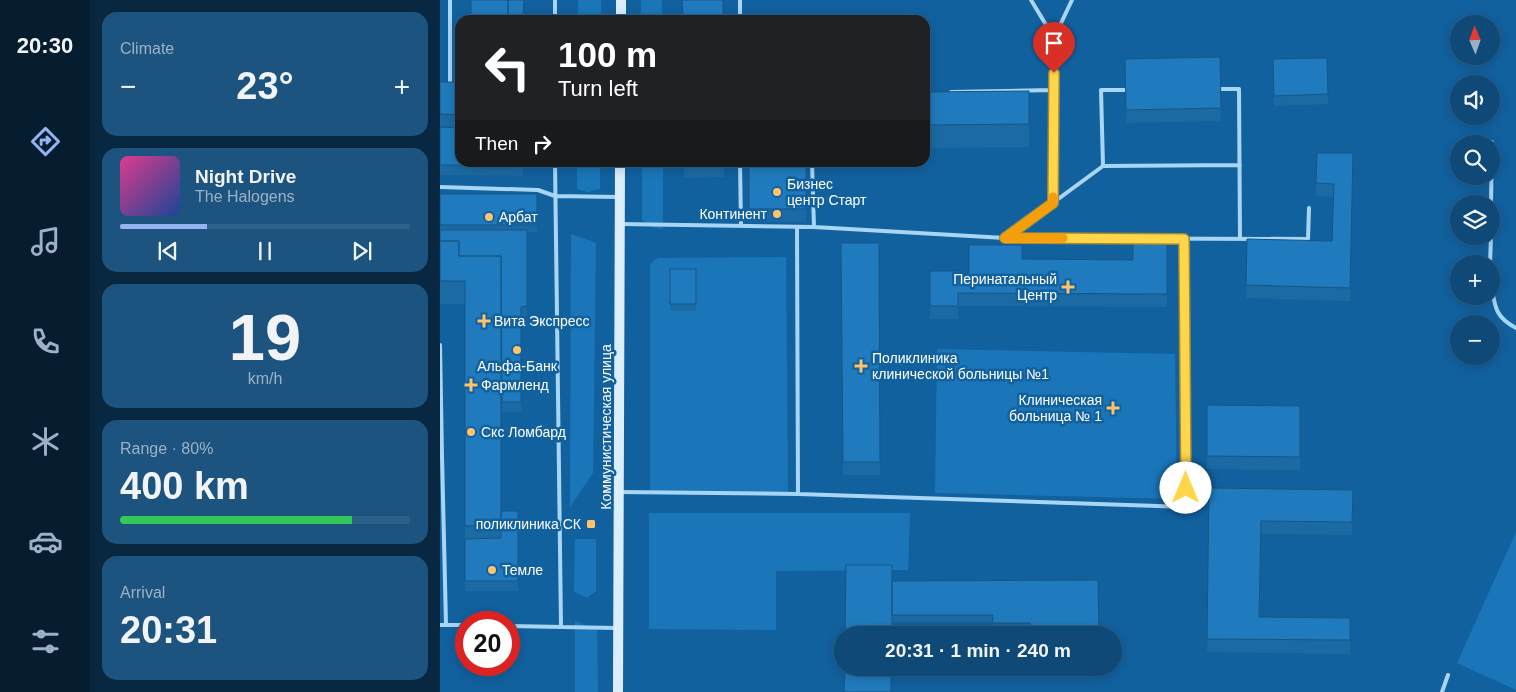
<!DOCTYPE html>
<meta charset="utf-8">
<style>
:root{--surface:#0e4977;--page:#1c537f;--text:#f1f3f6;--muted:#9bb2c6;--line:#2e6189;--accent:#95b2f1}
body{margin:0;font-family:Helvetica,sans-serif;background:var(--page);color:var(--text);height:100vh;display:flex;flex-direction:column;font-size:19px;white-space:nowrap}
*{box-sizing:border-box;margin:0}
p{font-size:16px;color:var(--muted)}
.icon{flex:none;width:28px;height:28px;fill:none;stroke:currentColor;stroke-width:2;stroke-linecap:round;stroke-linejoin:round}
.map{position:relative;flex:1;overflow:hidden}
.drawer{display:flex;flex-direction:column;gap:12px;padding:12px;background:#082841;width:350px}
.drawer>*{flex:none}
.banner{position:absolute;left:15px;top:15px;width:475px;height:152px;border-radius:15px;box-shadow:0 2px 12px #0003,0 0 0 1px var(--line);background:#202124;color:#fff;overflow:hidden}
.needle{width:32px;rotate:358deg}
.fabs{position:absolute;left:1010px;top:15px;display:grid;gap:10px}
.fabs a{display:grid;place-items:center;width:50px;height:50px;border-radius:50%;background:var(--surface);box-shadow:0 2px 12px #0003,0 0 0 1px var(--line);font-size:25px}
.speed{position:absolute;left:15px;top:611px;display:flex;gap:10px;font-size:25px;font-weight:700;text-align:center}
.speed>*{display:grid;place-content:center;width:65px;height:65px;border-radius:50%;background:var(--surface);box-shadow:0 2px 12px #0003,0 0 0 1px var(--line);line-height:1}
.speed .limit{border:8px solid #d22;background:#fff;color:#111}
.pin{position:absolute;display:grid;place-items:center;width:42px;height:42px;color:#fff;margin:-51px -21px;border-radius:50% 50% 50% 0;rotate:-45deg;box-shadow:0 0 5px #0007}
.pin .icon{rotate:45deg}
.me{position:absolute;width:55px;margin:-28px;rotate:0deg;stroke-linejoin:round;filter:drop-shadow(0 0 4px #0008)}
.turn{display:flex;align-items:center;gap:18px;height:105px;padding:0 20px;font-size:22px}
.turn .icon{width:65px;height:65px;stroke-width:2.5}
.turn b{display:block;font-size:35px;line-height:42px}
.then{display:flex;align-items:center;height:48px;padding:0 20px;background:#0003;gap:10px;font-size:19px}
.big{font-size:38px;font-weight:600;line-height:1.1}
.drawer .card{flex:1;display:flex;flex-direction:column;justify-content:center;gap:8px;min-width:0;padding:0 18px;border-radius:15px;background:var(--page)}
.drawer .dial{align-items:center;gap:0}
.dial b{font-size:65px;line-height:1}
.song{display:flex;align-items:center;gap:15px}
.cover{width:60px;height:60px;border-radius:8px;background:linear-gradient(135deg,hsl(330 70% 55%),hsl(220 70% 35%))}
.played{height:5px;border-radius:2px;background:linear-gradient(90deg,var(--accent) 30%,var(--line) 30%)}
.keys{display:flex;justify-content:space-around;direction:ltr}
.heat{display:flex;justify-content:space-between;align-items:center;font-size:28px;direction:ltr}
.charge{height:8px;border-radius:4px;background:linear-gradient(90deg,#34c759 80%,var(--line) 0)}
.trip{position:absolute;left:394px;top:626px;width:288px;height:50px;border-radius:25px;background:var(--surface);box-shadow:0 2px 12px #0003,0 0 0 1px var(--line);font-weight:600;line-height:50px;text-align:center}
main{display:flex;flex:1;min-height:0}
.tab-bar{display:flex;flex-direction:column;width:90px;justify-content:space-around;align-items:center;background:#061d30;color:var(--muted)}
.tab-bar .icon{width:35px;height:35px}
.tab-bar .active{color:var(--accent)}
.tab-bar b{font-size:22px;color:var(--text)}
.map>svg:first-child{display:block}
.green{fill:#1a76b9}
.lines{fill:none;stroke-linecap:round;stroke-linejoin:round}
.lane{stroke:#a9d5f4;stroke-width:4}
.secondary{stroke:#daeefd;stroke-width:10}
.wall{fill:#1c6aa3}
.building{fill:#207bbe;stroke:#165685}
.route-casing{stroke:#a68a30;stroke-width:12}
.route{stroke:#ffd54a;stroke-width:9}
.slow{stroke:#f59e0b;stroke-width:9}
.poi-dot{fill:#ffc26d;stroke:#12619f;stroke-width:2}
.labels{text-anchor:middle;stroke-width:5;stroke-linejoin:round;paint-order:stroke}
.poi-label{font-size:14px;fill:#fff;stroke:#12619f;text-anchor:start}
.street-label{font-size:14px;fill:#fff;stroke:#12619f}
</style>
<main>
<nav class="tab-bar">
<b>20:30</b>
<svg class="icon active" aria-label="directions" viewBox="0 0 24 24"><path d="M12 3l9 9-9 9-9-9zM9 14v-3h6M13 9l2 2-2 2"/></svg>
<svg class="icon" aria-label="music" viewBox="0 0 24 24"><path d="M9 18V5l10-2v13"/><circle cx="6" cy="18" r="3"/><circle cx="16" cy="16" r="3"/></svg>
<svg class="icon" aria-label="phone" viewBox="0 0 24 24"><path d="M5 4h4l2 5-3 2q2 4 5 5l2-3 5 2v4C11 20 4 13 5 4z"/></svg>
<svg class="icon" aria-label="climate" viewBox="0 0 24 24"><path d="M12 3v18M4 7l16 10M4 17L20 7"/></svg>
<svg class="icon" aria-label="car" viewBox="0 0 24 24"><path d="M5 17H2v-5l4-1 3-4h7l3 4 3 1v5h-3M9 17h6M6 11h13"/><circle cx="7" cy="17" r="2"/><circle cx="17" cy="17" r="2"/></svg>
<svg class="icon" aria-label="filters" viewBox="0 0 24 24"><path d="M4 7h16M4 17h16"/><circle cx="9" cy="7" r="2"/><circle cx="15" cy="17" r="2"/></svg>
</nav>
<section class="drawer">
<div class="card"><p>Climate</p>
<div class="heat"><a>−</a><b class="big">23°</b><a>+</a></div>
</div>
<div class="card">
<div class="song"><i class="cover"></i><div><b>Night Drive</b><p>The Halogens</p></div></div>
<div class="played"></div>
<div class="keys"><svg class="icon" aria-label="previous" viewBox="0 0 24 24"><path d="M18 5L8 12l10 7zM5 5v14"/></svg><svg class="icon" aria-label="pause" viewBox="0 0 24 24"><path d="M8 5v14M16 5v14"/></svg><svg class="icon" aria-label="next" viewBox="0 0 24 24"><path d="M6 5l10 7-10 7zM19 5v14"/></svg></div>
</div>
<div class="card dial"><b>19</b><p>km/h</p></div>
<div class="card"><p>Range · 80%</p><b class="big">400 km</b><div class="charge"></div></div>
<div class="card"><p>Arrival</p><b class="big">20:31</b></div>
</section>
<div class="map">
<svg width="1076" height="692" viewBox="0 0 1076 692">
<rect width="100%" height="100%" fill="#12619f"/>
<!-- green -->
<path class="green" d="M138 0H161V20H138Z
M201 0H222V20H201Z
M137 163H160V189L148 192 137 189Z
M202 163H223V229L212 227 202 220Z
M131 234 156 243 153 473 130 507Z
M346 257 348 492 210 493V264L218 258Z
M497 349 735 354 737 499 495 493Z
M209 513H470L468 570 336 571V630L209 629Z
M1076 532V690L1017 663Z
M135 539H156V591L147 598 134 592Z
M135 621 157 630 158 692H135Z"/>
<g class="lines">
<!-- lane -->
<path class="lane" d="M115 0V20
M591 0 614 38
M300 20V0
M10 85V0
M776 89H799L800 239
M511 92 613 90
M115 162 121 626
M300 162 301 226
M372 162 374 227
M663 166 661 90H689
M0 187 98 190 115 196 178 197
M613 203 614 38 632 0
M1051 204 1052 142
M180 224 374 227 565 238 868 239 869 208
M565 238 663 166 800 165
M1050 264 1051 236
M1051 283C1055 306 1054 316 1076 328
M0 345 2 456
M0 456H2L6 625
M179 492 358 494 357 227
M358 494 747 507 744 239
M0 625H26
M69 626 176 628
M1002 692 1008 675"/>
<!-- secondary -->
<path class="secondary" d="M181 20V0
M178 692 180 162"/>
</g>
<!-- wall -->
<path class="wall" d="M780 57 781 121 686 123 685 59Z
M887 58 888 104 834 106 833 59Z
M0 82H20V162H83V176L0 175Z
M589 91V147L485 148V92Z
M877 153 913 167 910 301 806 298V285L892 241 893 197 876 196Z
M244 162H284V177L244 178Z
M309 162H366V222H309Z
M0 194H97V232H87V316L81 317V412H62L61 283V538L78 511V591H25V304H0Z
M401 243H439L440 475H403Z
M727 243V307L518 306V319H490V271L520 278H529L582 259 693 260Z
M230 269H256V311H230Z
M767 405 860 406V470L767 469Z
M769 488 913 490 912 535 821 534 820 617 910 618V654L767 652Z
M658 580 659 635H590V629L552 630V622H452V581Z"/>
<!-- building -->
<path class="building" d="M31 0H68V20H31Z
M68 0H84L83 20H68Z
M242 0H283V20H243Z
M780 57 781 108 686 110 685 59Z
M887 58 888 94 834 96 833 59Z
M0 82H20V115L0 114Z
M589 91V124L485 125V92Z
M0 127 20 128V162H83V166L0 165Z
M877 153H913L910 288 806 285 807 239 892 241 894 184 876 183Z
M309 162H366V209H309Z
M0 194H97V225H0Z
M0 230H87V306L81 307V402H62L61 256H19V241H0Z
M0 241H19V256H61V525L25 526V281H0Z
M401 243H439L440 462H403Z
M693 243H727V294L518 293V306H490V271H520V278H529V245H582V259L693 260Z
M230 269H256V304H230Z
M767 405 860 406V457L767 456Z
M769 488 913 490 912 522 821 521 819 617 910 618V640L767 639Z
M61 511H78V581H25V539L61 538Z
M406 565H452V635H405Z
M658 580 659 633H590V623H552L553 615H452V581Z
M405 668H451V692H404Z"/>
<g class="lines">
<!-- route casing -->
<g class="route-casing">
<path id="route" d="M614 73 613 203 565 238 744 239 746 488"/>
</g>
<!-- route -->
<use href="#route" class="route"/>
<!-- slow -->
<path class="slow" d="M613 197V203L565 238H623"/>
</g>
<!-- markers -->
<g class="poi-dot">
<circle cx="337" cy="192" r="5"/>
<circle cx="337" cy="214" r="5"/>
<circle cx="49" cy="217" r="5"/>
<path d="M625.5 279.5h5v5h5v5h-5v5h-5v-5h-5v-5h5z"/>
<path d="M41.5 313.5h5v5h5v5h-5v5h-5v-5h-5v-5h5z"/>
<circle cx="77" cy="350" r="5"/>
<path d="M418.5 358.5h5v5h5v5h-5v5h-5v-5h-5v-5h5z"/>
<path d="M28.5 377.5h5v5h5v5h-5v5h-5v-5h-5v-5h5z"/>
<path d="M670.5 400.5h5v5h5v5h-5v5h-5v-5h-5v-5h5z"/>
<circle cx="31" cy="432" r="5"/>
<rect x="146" y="519" width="10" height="10" rx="2.5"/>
<circle cx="52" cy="570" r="5"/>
</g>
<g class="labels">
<!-- poi labels -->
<g class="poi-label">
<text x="347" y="189">Бизнес<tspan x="347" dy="16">центр Старт</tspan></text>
<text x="327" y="219" text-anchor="end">Континент</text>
<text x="59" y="222">Арбат</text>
<text x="617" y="284" text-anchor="end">Перинатальный<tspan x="617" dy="16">Центр</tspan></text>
<text x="54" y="326">Вита Экспресс</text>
<text x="432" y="363">Поликлиника<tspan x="432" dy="16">клинической больницы №1</tspan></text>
<text x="77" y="371" text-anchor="middle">Альфа-Банк</text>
<text x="41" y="390">Фармленд</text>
<text x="662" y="405" text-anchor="end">Клиническая<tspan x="662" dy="16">больница № 1</tspan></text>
<text x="41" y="437">Скс Ломбард</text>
<text x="141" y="529" text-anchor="end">поликлиника СК</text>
<text x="62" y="575">Темле</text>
</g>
<!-- street labels -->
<g class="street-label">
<text transform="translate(166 427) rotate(-90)" y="5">Коммунистическая улица</text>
</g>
</g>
</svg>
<div class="fabs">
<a><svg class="needle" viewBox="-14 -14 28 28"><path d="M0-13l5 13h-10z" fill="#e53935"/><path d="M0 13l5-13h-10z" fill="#9bb2c6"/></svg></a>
<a><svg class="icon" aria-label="sound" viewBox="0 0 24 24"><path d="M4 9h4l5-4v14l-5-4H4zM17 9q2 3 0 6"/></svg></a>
<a><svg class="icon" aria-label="search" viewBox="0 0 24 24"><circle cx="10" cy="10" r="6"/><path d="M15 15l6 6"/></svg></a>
<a><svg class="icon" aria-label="layers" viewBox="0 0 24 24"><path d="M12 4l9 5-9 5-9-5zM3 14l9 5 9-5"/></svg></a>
<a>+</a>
<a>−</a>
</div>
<div class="speed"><div class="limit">20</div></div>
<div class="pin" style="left:614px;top:73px;background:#d93025"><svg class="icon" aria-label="arrive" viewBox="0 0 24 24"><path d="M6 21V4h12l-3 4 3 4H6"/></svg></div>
<svg class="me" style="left:746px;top:488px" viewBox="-20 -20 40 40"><circle r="19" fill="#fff"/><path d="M0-13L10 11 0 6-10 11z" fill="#ffd54a"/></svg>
<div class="trip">20:31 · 1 min · 240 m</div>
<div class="banner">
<div class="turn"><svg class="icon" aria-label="left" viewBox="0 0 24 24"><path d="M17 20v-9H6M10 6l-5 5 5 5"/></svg><div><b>100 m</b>Turn left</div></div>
<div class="then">Then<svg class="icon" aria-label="right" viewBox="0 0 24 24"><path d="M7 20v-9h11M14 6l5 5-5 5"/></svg></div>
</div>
</div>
</main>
